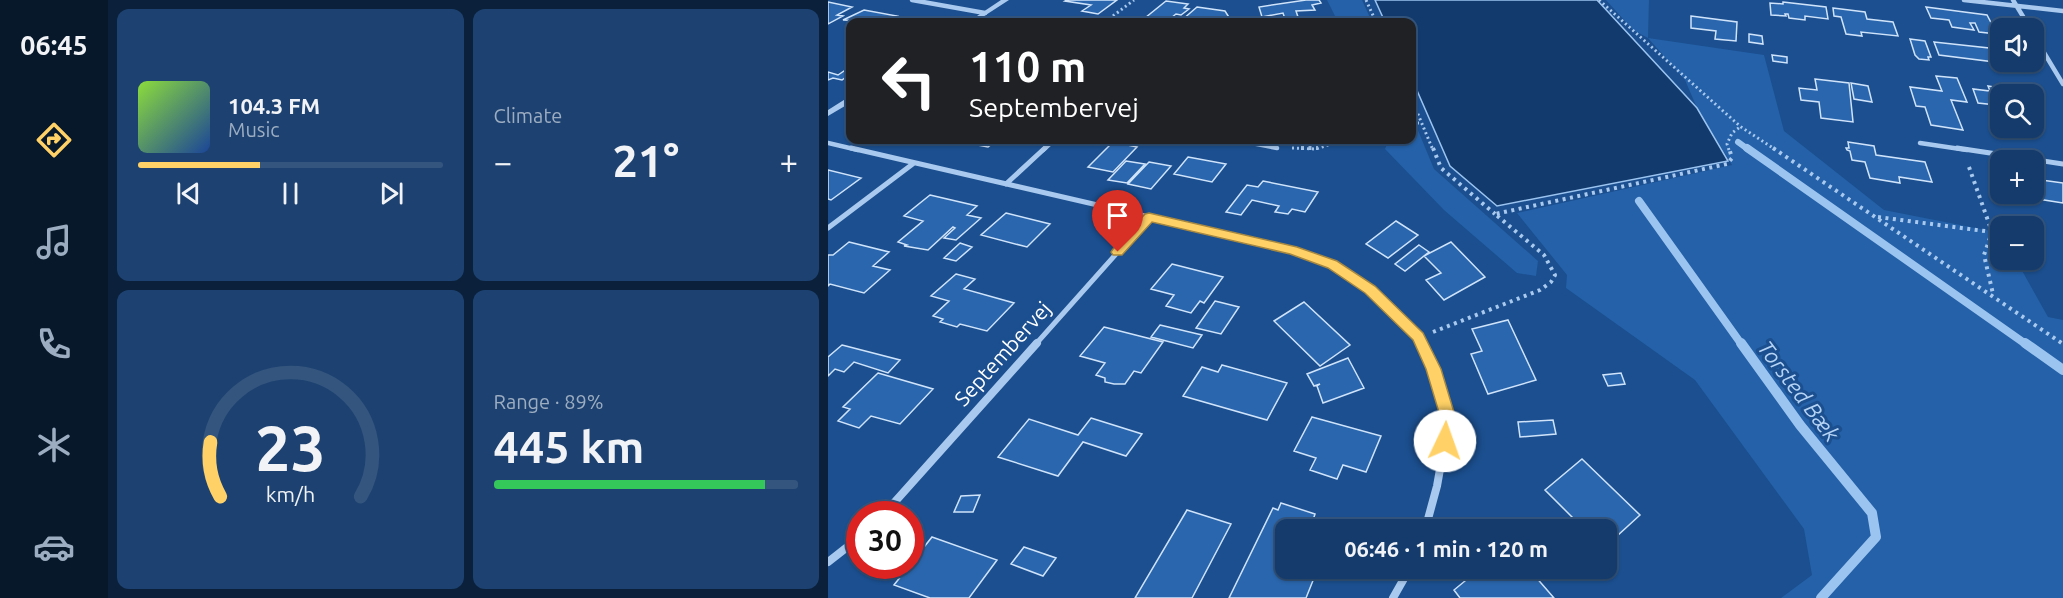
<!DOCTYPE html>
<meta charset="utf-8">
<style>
:root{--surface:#143b6b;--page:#1d4271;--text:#f1f3f6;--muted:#9dadc1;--line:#33557e;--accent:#ffd166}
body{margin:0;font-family:Ubuntu,sans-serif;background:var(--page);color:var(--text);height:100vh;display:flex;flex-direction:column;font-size:22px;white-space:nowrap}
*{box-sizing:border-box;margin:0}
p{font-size:20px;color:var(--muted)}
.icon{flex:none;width:33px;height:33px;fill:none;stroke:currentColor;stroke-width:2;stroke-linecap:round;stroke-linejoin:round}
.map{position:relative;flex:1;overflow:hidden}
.side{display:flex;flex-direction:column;gap:9px;padding:9px;background:#0b203b;width:720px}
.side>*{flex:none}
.top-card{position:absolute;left:18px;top:18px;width:570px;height:126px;border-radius:12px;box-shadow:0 2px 4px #0004,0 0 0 2px var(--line);background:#202124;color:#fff;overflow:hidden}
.tools{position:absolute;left:1162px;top:18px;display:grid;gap:12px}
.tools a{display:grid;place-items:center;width:54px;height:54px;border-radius:12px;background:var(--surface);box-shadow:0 2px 4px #0004,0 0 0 2px var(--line);font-size:30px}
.speed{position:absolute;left:18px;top:501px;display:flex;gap:12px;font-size:30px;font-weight:700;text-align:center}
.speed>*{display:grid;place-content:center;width:78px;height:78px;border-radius:50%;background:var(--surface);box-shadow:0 2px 4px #0004,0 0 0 2px var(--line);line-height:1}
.speed .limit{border:9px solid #d22;background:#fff;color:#111}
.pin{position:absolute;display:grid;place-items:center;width:51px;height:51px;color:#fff;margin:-62px -26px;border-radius:50% 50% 50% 0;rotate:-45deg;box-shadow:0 0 6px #0007}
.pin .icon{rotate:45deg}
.me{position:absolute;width:66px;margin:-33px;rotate:3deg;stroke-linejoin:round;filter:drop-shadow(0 0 4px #0008)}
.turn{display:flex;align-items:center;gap:21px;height:126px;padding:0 24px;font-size:27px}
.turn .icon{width:78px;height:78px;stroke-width:2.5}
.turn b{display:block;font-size:42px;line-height:51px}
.big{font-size:45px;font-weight:700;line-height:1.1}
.side .widget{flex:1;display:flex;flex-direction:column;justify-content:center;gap:9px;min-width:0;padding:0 21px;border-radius:12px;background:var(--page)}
.side .dial{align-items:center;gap:0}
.dial svg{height:156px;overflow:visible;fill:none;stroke:var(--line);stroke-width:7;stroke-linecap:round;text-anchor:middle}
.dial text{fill:var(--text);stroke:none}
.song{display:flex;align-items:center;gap:18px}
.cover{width:72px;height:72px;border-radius:9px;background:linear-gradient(135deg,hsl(90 70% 55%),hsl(220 70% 35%))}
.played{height:6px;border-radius:3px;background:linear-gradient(90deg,var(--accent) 40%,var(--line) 40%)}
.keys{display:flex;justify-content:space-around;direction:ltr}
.heat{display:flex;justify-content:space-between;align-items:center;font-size:33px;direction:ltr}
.charge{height:9px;border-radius:4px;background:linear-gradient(90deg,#34c759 89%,var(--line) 0)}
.side .tiles{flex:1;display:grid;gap:9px;grid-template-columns:repeat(2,1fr)}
.trip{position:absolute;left:447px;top:519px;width:342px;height:60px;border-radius:12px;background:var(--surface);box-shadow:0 2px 4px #0004,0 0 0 2px var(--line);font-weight:700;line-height:60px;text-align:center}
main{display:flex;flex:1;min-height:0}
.tab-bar{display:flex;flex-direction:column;width:108px;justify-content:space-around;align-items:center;background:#08182b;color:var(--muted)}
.tab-bar .icon{width:42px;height:42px}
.tab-bar .selected{color:var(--accent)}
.tab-bar b{font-size:27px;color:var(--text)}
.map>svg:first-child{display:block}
.green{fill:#2461a8}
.water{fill:#123a6d;stroke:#9cc4f0;stroke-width:1.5}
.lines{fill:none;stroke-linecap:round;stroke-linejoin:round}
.stream-far2{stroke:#9cc4f0;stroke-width:6}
.stream-far1{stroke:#9cc4f0;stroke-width:8}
.stream{stroke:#9cc4f0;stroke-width:10}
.building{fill:#2a66ad;stroke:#cfe3fa;stroke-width:1.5}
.path-far1{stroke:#a9c9ee;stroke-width:3;stroke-dasharray:2 3;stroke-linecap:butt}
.path{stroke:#a9c9ee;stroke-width:4;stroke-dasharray:3 4.5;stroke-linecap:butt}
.minor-far2{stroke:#a9c9ee;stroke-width:4.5}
.minor-far1{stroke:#a9c9ee;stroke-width:5}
.minor{stroke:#a9c9ee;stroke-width:8}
.tertiary{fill:#a9c9ee;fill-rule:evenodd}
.route{fill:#ffd166;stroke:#a68842;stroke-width:1.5}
.labels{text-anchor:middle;stroke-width:6;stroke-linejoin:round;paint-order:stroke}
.street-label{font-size:21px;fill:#fff;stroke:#1b4f8f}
.water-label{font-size:22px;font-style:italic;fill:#b5d3f5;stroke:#1b4f8f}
</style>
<main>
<nav class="tab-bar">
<b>06:45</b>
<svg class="icon selected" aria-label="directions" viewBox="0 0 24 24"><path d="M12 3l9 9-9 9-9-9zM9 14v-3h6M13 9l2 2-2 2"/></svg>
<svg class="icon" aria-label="music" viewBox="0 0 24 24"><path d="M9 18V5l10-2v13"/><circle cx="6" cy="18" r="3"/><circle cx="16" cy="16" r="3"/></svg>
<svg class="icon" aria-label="phone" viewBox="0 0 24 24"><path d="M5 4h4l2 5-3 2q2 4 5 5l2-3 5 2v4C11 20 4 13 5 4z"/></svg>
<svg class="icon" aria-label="climate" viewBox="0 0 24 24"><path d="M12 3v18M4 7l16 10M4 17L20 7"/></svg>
<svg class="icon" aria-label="car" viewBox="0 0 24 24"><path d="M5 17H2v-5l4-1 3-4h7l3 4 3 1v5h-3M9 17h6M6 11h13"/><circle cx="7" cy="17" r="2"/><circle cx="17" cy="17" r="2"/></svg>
</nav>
<section class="side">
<div class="tiles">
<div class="widget">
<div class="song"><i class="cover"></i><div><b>104.3 FM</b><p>Music</p></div></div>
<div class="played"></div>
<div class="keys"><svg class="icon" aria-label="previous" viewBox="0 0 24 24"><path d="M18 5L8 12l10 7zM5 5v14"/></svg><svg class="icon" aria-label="pause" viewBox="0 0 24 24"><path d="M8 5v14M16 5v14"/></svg><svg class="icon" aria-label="next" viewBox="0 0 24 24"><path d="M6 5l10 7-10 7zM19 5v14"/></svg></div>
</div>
<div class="widget"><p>Climate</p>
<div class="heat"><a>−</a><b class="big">21°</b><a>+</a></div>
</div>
<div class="widget dial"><svg viewBox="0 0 100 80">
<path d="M14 69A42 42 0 1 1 86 69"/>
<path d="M14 69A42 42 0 0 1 9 41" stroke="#ffd166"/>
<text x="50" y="56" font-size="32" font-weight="700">23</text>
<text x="50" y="72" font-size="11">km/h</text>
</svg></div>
<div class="widget"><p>Range · 89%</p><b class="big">445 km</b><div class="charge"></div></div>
</div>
</section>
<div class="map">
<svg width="1235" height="598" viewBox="0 0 1235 598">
<rect width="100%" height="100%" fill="#1b4f8f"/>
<!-- green -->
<path class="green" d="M499 0H534L544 22H510Z
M778 0H821L820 38 936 55 956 131 1056 210 1173 233V260H1188L1220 317 1235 320V598H953L984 575 976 529 867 380 738 288 739 275 689 213 904 165 869 108 857 80 820 38 805 30Z
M589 128 606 169 710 261 708 276 689 273 616 210 557 149 561 140H584V129Z"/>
<!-- water -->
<path class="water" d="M547 0H769L869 108 900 161 669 206 622 166 584 79V22H557Z"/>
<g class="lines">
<!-- stream-far2 -->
<path class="stream-far2" d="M910 142 921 150"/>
<!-- stream-far1 -->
<path class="stream-far1" d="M919 148 1199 345
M811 201 914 345"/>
<!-- stream -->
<path class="stream" d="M913 343 972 425 1044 513 1048 537 993 598
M1197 343 1235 370"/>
</g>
<!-- building -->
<path class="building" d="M239 0H289L270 14 254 11 263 5 237 1Z
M478 0H491L493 3 484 5 487 10 468 11 470 17 457 19 455 13 434 17 431 7Z
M338 1 360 4 356 8 361 9 353 15 348 14 338 22H312Z
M0 2 24 7 9 15 15 16 0 24Z
M955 2 998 7 1000 19 977 16V20L961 18 960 14H957L958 16 943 15 942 3 955 4Z
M369 7 397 11 404 22 354 20Z
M1098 7 1159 15 1169 34 1151 32 1147 23H1142L1146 30 1124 27 1121 20 1103 18Z
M1005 8 1037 12 1039 19 1065 22 1070 36 1033 32 1034 36 1018 34 1013 17 1006 16Z
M36 10 69 16 60 21 64 22 15 20Z
M863 16 909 22 908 41 887 39 888 31 863 28Z
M921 34 934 36 935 44 921 42Z
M1082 39 1097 41 1103 57H1100L1101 60 1091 59 1087 55Z
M1106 42 1161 48 1167 62 1111 55Z
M944 55 959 57V63L945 61Z
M22 67V74L14 80 5 78 0 80V72L10 75Z
M1108 76 1129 78 1139 102 1123 100 1135 130 1103 125 1097 107 1088 106 1082 87 1114 91Z
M987 79 1021 83 1025 122 993 118 991 102 973 100 971 88 989 90Z
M1023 83 1040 86 1044 102 1026 99Z
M1160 86 1185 90 1183 86 1202 88 1205 94H1173V116L1168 105 1150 103 1145 89 1162 91Z
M143 140H169L160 147 139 143Z
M285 142 309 147 285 172 260 167Z
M1020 142 1046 146 1048 155 1097 162 1104 182 1071 177 1072 183 1042 178 1037 162 1024 160 1022 151 1019 150 1018 148H1021Z
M360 157 398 164 384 182 346 174Z
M298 161 317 164 299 183 280 180Z
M321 162 343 166 323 189 300 184Z
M0 170 33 178 3 200 0 199Z
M1206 179 1235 183V203L1210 199 1206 190Z
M435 181 490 192 477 212 464 209 460 214 447 212 451 206 424 200 413 215 398 212 419 185 430 187Z
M102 195 149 206 139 215 153 218 128 240 116 238 127 228 125 227 100 250 76 246 79 245 70 242 95 221 76 216Z
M178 213 222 224 199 247 153 235Z
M568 221 590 235 560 258 538 244Z
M21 242 61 252 45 266 62 270 36 293 2 284 0 286V255H5Z
M623 242 657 277 616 300 598 280 613 273 596 256Z
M132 243 144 247 128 261 116 258Z
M591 245 601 252 577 271 567 264Z
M344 264 395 277 376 303 372 301 363 313 338 306 346 295 323 289Z
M128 274 147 279 136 289 186 303 159 331 132 324 129 327 112 322 115 319 105 316 121 301 103 296Z
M387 301 411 307 393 334 368 328Z
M476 302 522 345 492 366 446 321Z
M680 320 708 380 660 394 643 354 654 351 644 329Z
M332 325 374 335 365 348 323 337Z
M276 327 335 342 313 373 306 371 297 384H286L277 382V378L268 375 277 363 252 356Z
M14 345 72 360 60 373 26 362 16 372 7 369 0 376V357Z
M520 358 536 388 495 403 489 386 492 384 486 386 479 374Z
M394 365 459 383 439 420 355 396 374 367 390 372Z
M50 373 105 389 72 424 43 416 31 428 10 421 22 409 15 407Z
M793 373 797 384 780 386 775 375Z
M484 417 553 436 538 472 515 465 509 479 482 470 488 458 466 451Z
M263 418 314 434 298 456 255 442 230 476 170 457 201 419 250 435Z
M725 420 728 434 692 437 690 422Z
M754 459 812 515 778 546V530H757L717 490Z
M152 495 145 512H126L133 496Z
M453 503 487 514 485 520 490 522 486 530H458V568H490L478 598H401L445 508 450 510Z
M359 510 403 524 364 598H307Z
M104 537 169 560 141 598H102L66 585Z
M196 547 228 558 215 576 183 564Z
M643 568H700L726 598H632L626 590 643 576 639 572Z"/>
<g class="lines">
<!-- path-far1 -->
<path class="path-far1" d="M538 0 548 22
M771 0 913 127 948 150
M277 22 306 0
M584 100 605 150
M584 123H592
M464 148 488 149 515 140
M901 150 899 144 904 133 912 127"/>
<!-- path -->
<path class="path" d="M473 148H490
M605 148 613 168 667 214
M945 148 1235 344
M1141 167 1164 232 1156 255 1165 294
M1050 217 1164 232
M605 332 712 290 723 282 727 275 716 255 667 214 899 164 904 158 901 148"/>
<!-- minor-far2 -->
<path class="minor-far2" d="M84 0 157 13
M1136 0 1235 11
M1185 0 1202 28
M1206 36 1235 84
M408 140 449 148
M0 143 30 150
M1092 143 1139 150
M215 150 226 140"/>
<!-- minor-far1 -->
<path class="minor-far1" d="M23 148 464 250 504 264 542 289 590 337 594 345
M1129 148 1235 164
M178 184 217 148
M0 228 86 163
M207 345 321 217"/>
<!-- minor -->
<path class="minor" d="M593 343 606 369 621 419 609 486 597 530
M56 514 209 343
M0 562 32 537
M565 598 582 568"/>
<!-- tertiary -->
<path class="tertiary" d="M173 0H181L147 22H140Z
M19 98H22V103L0 116V110Z"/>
</g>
<!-- route -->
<path class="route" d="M321 213 469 247 509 261 547 286 595 333 613 369 628 419 622 446 617 448 611 446 609 441 613 419 598 369 585 340 537 293 500 268 462 254 324 222 294 255H285L283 252 285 249 317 214Z"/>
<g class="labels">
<!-- street labels -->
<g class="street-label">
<text transform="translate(175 354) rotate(-48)" y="7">Septembervej</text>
</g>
<!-- water labels -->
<g class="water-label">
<text transform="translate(971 391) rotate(53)" y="8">Torsted Bæk</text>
</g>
</g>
</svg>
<div class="tools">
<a><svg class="icon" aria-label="sound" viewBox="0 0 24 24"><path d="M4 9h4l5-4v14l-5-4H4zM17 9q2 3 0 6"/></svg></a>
<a><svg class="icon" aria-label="search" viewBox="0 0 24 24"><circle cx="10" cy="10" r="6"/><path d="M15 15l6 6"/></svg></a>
<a>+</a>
<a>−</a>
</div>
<div class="speed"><div class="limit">30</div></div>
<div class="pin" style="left:290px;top:252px;background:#d93025"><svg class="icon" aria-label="arrive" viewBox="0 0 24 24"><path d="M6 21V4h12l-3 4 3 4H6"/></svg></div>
<svg class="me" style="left:617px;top:441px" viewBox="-20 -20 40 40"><circle r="19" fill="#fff"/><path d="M0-13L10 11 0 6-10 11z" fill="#ffd166"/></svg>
<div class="trip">06:46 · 1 min · 120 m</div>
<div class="top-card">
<div class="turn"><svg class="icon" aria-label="left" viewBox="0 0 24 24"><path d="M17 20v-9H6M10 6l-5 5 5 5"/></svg><div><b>110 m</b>Septembervej</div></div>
</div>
</div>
</main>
